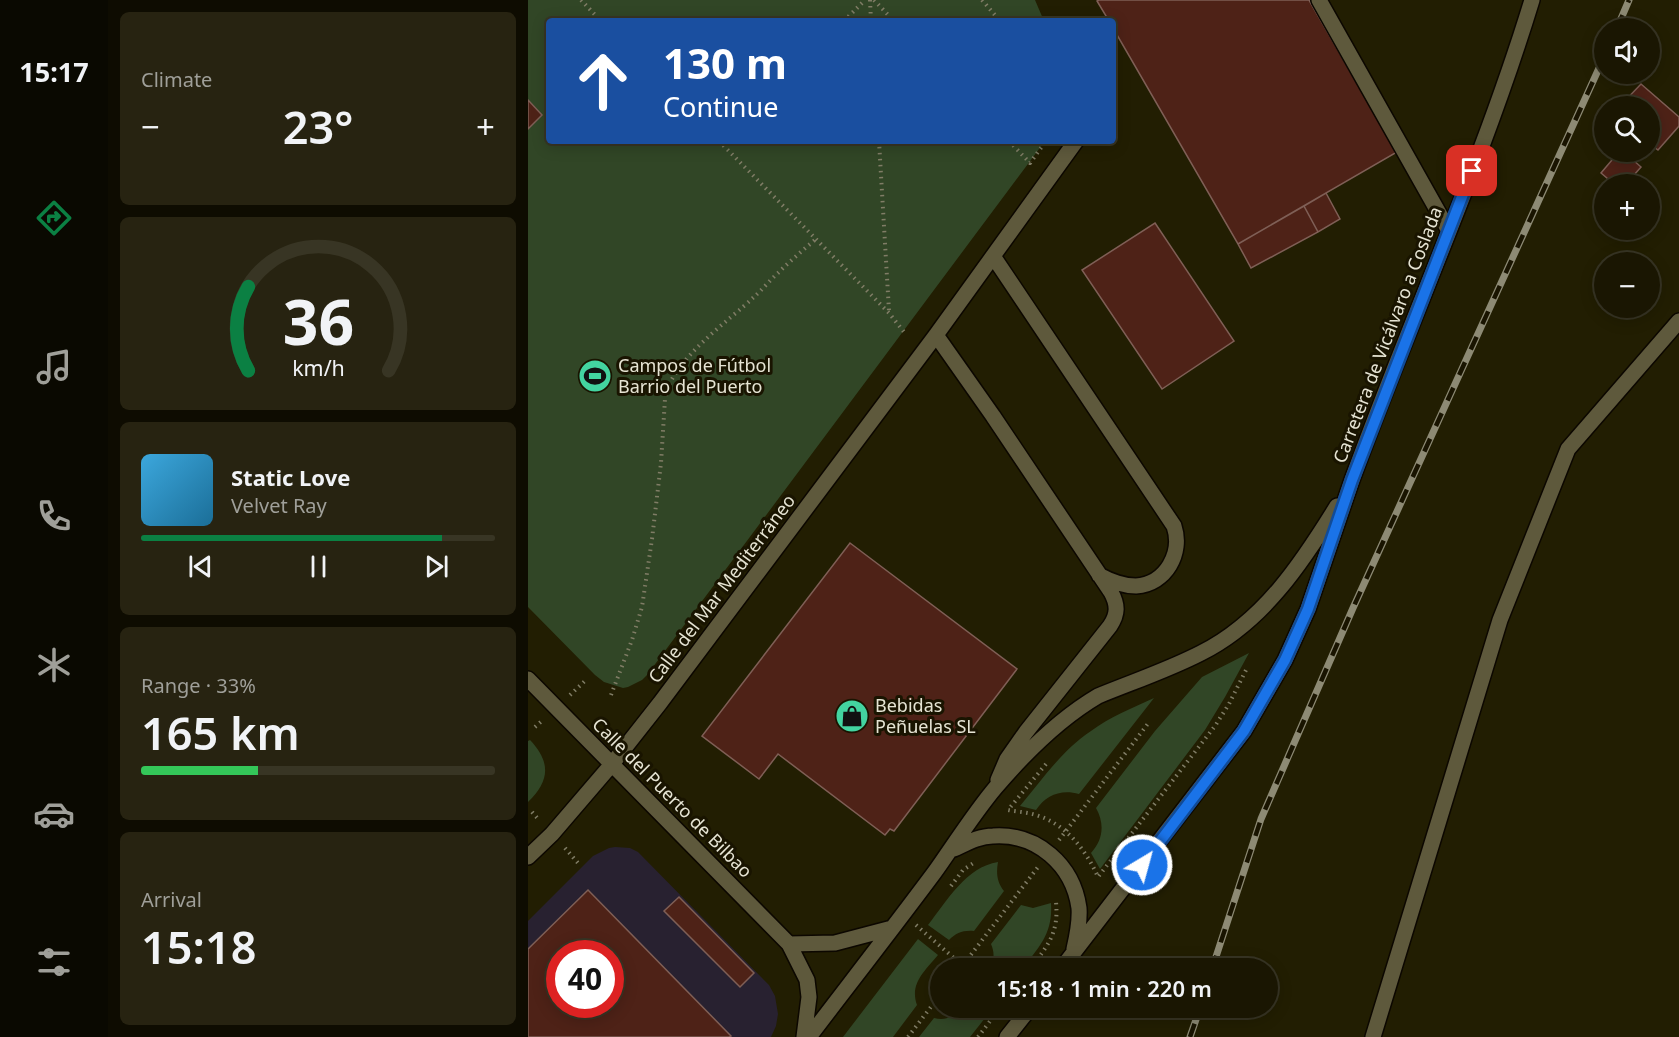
<!DOCTYPE html>
<meta charset="utf-8">
<style>
:root{--surface:#1a1602;--page:#272311;--text:#f1f3f6;--muted:#9f9f99;--line:#383524;--accent:#0b8043}
body{margin:0;font-family:"Noto Sans",sans-serif;background:var(--page);color:var(--text);height:100vh;display:flex;flex-direction:column;font-size:22px;white-space:nowrap}
*{box-sizing:border-box;margin:0}
p{font-size:20px;color:var(--muted)}
.icon{flex:none;width:33px;height:33px;fill:none;stroke:currentColor;stroke-width:2;stroke-linecap:round;stroke-linejoin:round}
.map{position:relative;flex:1;overflow:hidden}
.side{display:flex;flex-direction:column;gap:12px;padding:12px;background:#0e0c01;width:420px}
.side>*{flex:none}
.hud{position:absolute;left:18px;top:18px;width:570px;height:126px;border-radius:6px;box-shadow:0 3px 15px #0003,0 0 0 2px var(--line);background:#1a4fa0;color:#fff;overflow:hidden}
.buttons{position:absolute;left:1066px;top:18px;display:grid;gap:12px}
.buttons a{display:grid;place-items:center;width:66px;height:66px;border-radius:50%;background:var(--surface);box-shadow:0 3px 15px #0003,0 0 0 2px var(--line);font-size:30px}
.speed{position:absolute;left:18px;top:940px;display:flex;gap:12px;font-size:30px;font-weight:700;text-align:center}
.speed>*{display:grid;place-content:center;width:78px;height:78px;border-radius:50%;background:var(--surface);box-shadow:0 3px 15px #0003,0 0 0 2px var(--line);line-height:1}
.speed .limit{border:9px solid #d22;background:#fff;color:#111}
.pin{position:absolute;display:grid;place-items:center;width:51px;height:51px;color:#fff;margin:-26px;border-radius:12px;box-shadow:0 3px 9px #0006}
.me{position:absolute;width:66px;margin:-33px;rotate:37deg;stroke-linejoin:round;filter:drop-shadow(0 0 4px #0008)}
.turn{display:flex;align-items:center;gap:21px;height:126px;padding:0 18px;font-size:27px}
.turn .icon{width:78px;height:78px;stroke-width:2.5}
.turn b{display:block;font-size:42px;line-height:51px}
.big{font-size:45px;font-weight:600;line-height:1.1}
.side .card{flex:1;display:flex;flex-direction:column;justify-content:center;gap:9px;min-width:0;padding:0 21px;border-radius:9px;background:var(--page)}
.side .dial{align-items:center;gap:0}
.dial svg{height:156px;overflow:visible;fill:none;stroke:var(--line);stroke-width:7;stroke-linecap:round;text-anchor:middle}
.dial text{fill:var(--text);stroke:none}
.song{display:flex;align-items:center;gap:18px}
.cover{width:72px;height:72px;border-radius:9px;background:linear-gradient(135deg,hsl(200 70% 55%),hsl(200 70% 35%))}
.played{height:6px;border-radius:3px;background:linear-gradient(90deg,var(--accent) 85%,var(--line) 85%)}
.keys{display:flex;justify-content:space-around;direction:ltr}
.heat{display:flex;justify-content:space-between;align-items:center;font-size:33px;direction:ltr}
.charge{height:9px;border-radius:4px;background:linear-gradient(90deg,#34c759 33%,var(--line) 0)}
.trip{position:absolute;left:402px;top:958px;width:348px;height:60px;border-radius:30px;background:var(--surface);box-shadow:0 3px 15px #0003,0 0 0 2px var(--line);font-weight:600;line-height:60px;text-align:center}
main{display:flex;flex:1;min-height:0}
.tab-bar{display:flex;flex-direction:column;width:108px;justify-content:space-around;align-items:center;background:#0a0901;color:var(--muted)}
.tab-bar .icon{width:42px;height:42px}
.tab-bar .on{color:var(--accent)}
.tab-bar b{font-size:27px;color:var(--text)}
.map>svg:first-child{display:block}
.industrial{fill:#282130;fill-rule:evenodd}
.green{fill:#314626}
.building{fill:#4e2217;stroke:#7f5f56;stroke-width:1.5;fill-rule:evenodd}
.lines{fill:none;stroke-linecap:round;stroke-linejoin:round}
.minor-casing{stroke:#0c0700;stroke-width:18}
.path{stroke:#807d66;stroke-width:4;stroke-dasharray:1.5 4.5;stroke-linecap:butt}
.minor{stroke:#5e593c;stroke-width:15}
.rail-casing{stroke:#8d8a74;stroke-width:7}
.rail{stroke:#191400;stroke-width:4.5;stroke-dasharray:14;stroke-linecap:butt}
.route-casing{stroke:#114b97;stroke-width:15}
.route{stroke:#1a73e8;stroke-width:10}
.labels{text-anchor:middle;stroke-width:6;stroke-linejoin:round;paint-order:stroke}
.street-label{font-size:18px;fill:#e6e4d3;stroke:#191400}
.poi-label{font-size:18px;fill:#e6e4d3;stroke:#191400;text-anchor:start}
</style>
<main>
<nav class="tab-bar">
<b>15:17</b>
<svg class="icon on" aria-label="directions" viewBox="0 0 24 24"><path d="M12 3l9 9-9 9-9-9zM9 14v-3h6M13 9l2 2-2 2"/></svg>
<svg class="icon" aria-label="music" viewBox="0 0 24 24"><path d="M9 18V5l10-2v13"/><circle cx="6" cy="18" r="3"/><circle cx="16" cy="16" r="3"/></svg>
<svg class="icon" aria-label="phone" viewBox="0 0 24 24"><path d="M5 4h4l2 5-3 2q2 4 5 5l2-3 5 2v4C11 20 4 13 5 4z"/></svg>
<svg class="icon" aria-label="climate" viewBox="0 0 24 24"><path d="M12 3v18M4 7l16 10M4 17L20 7"/></svg>
<svg class="icon" aria-label="car" viewBox="0 0 24 24"><path d="M5 17H2v-5l4-1 3-4h7l3 4 3 1v5h-3M9 17h6M6 11h13"/><circle cx="7" cy="17" r="2"/><circle cx="17" cy="17" r="2"/></svg>
<svg class="icon" aria-label="filters" viewBox="0 0 24 24"><path d="M4 7h16M4 17h16"/><circle cx="9" cy="7" r="2"/><circle cx="15" cy="17" r="2"/></svg>
</nav>
<section class="side">
<div class="card"><p>Climate</p>
<div class="heat"><a>−</a><b class="big">23°</b><a>+</a></div>
</div>
<div class="card dial"><svg viewBox="0 0 100 80">
<path d="M14 69A42 42 0 1 1 86 69"/>
<path d="M14 69A42 42 0 0 1 14 26" stroke="#0b8043"/>
<text x="50" y="56" font-size="32" font-weight="700">36</text>
<text x="50" y="72" font-size="11">km/h</text>
</svg></div>
<div class="card">
<div class="song"><i class="cover"></i><div><b>Static Love</b><p>Velvet Ray</p></div></div>
<div class="played"></div>
<div class="keys"><svg class="icon" aria-label="previous" viewBox="0 0 24 24"><path d="M18 5L8 12l10 7zM5 5v14"/></svg><svg class="icon" aria-label="pause" viewBox="0 0 24 24"><path d="M8 5v14M16 5v14"/></svg><svg class="icon" aria-label="next" viewBox="0 0 24 24"><path d="M6 5l10 7-10 7zM19 5v14"/></svg></div>
</div>
<div class="card"><p>Range · 33%</p><b class="big">165 km</b><div class="charge"></div></div>
<div class="card"><p>Arrival</p><b class="big">15:18</b></div>
</section>
<div class="map">
<svg width="1151" height="1037" viewBox="0 0 1151 1037">
<rect width="100%" height="100%" fill="#221e02"/>
<!-- industrial -->
<path class="industrial" d="M87 847 102 848 110 852 241 985 247 996 250 1014 248 1026 243 1037H0V921L65 856 81 848ZM32 954H82V1005H32Z"/>
<!-- green -->
<path class="green" d="M0 0H507L516 21H21V141H517L119 675 114 680 100 687 95 688 76 682 67 675 0 607Z
M721 653 697 697 677 730 572 869 563 853C575 840 577 824 568 808L627 731 674 677Z
M626 698 551 794C533 789 518 795 508 810L492 806C514 780 534 750 563 731 582 717 604 708 626 698Z
M2 740C23 762 22 781 0 802V741Z
M470 862C468 873 469 882 476 891L446 931C435 930 428 933 421 940L400 925C419 901 438 867 470 862Z
M523 903C525 933 512 946 494 969H462C466 961 467 953 463 944L493 905 505 908Z
M390 939 410 955C398 970 381 983 389 1005L365 1037H315Z
M431 1008H465L442 1037H391L406 1018C418 1021 424 1017 431 1008Z"/>
<!-- building -->
<path class="building" d="M571 0H781L869 152 710 244 585 28V21H581L569 1Z
M1113 84 1151 117V126L1130 150 1122 144V106H1092Z
M0 100 14 115 0 129Z
M1088 152H1096L1113 167 1098 184H1086L1073 173 1084 160 1082 157Z
M798 193 812 219 790 232 776 206Z
M776 206 790 232 723 268 710 244Z
M627 223 706 341 634 389 554 270Z
M322 543 489 669 366 831 362 829 357 835 250 754 231 779 174 736Z
M60 890 203 1036 201 1037H0V949ZM32 954H82V1005H32Z
M151 897 226 973 212 987 136 911Z"/>
<g class="lines">
<!-- minor casing -->
<g class="minor-casing">
<path id="minor" d="M791 0 921 231
M465 256 646 526C655 553 638 584 608 586 595 586 582 581 571 575
M408 335 465 416 583 592C590 605 590 614 582 626L498 732 479 759 470 780
M0 679 261 944 279 980 281 997 276 1037
M426 849C439 843 451 836 465 836 509 833 545 865 551 908 552 921 549 936 546 949
M0 857 24 834 84 764 132 703 408 335 548 141
M261 944 307 943 364 928
M533 969 716 731 757 660 780 609C795 566 809 523 824 480 882 320 954 164 1004 0
M281 1037C323 982 365 928 406 873 426 845 446 813 468 787 497 753 531 719 570 696 604 682 640 670 673 653 735 622 774 563 809 506
M479 1037 502 1008
M845 1037 972 620 1040 449 1151 321"/>
</g>
<!-- path -->
<path class="path" d="M53 0 73 21
M342 0 343 21
M346 0 366 21
M454 0 472 21
M316 21 337 0
M191 141 361 313 376 332
M351 141 361 311
M481 141 502 163 518 141
M42 695 59 679
M83 695 104 640 114 607 124 539 133 463 137 399C142 361 200 322 227 296 235 289 242 280 250 273 262 261 275 250 288 239
M7 727 15 720
M518 764 480 810C489 812 499 812 508 815 538 824 558 850 570 877L687 726 701 704 718 670
M4 812 11 820
M531 840 622 721
M37 848 50 863
M423 886 435 870 447 862
M388 925 435 966
M432 969 510 867
M502 969C520 945 531 933 528 902
M520 1017 527 1008
M380 1037 412 995
M450 1037 472 1008"/>
<!-- minor -->
<use href="#minor" class="minor"/>
<!-- rail casing -->
<g class="rail-casing">
<path id="rail" d="M1089 28 1101 0
M684 969 733 819 825 608 1077 55
M662 1037 672 1008"/>
</g>
<!-- rail -->
<use href="#rail" class="rail"/>
</g>
<g class="lines">
<!-- route casing -->
<g class="route-casing">
<path id="route" d="M614 865 716 731 757 660 780 609 824 480 944 171"/>
</g>
<!-- route -->
<use href="#route" class="route"/>
</g>
<!-- icons -->
<defs>
<g id="stadium-disc" transform="scale(1.725)"><circle r="9.5" fill="#43d4a0" stroke="#191400"/><path d="M0-5a6.5 5 0 1 0 0 10a6.5 5 0 1 0 0-10ZM-3.5-1.8h7v3.6h-7Z" fill="#111"/></g>
<g id="shop-disc" transform="scale(1.725)"><circle r="9.5" fill="#43d4a0" stroke="#191400"/><path d="M-5-2.5h2.3a2.7 3.5 0 0 1 5.4 0H5L5.5 6h-11ZM-1.5-2.5h3a1.5 2.3 0 0 0-3 0Z" fill="#111"/></g>
</defs>
<g fill-rule="evenodd">
<use href="#stadium-disc" x="67" y="376"/>
<use href="#shop-disc" x="324" y="716"/>
</g>
<g class="labels">
<!-- street labels -->
<g class="street-label">
<text transform="translate(860 335) rotate(-69)" y="6">Carretera de Vicálvaro a Coslada</text>
<text transform="translate(194 589) rotate(-53)" y="6">Calle del Mar Mediterráneo</text>
<text transform="translate(144 798) rotate(45)" y="6">Calle del Puerto de Bilbao</text>
</g>
<!-- poi labels -->
<g class="poi-label">
<text x="90" y="372">Campos de Fútbol<tspan x="90" dy="21">Barrio del Puerto</tspan></text>
<text x="347" y="712">Bebidas<tspan x="347" dy="21">Peñuelas SL</tspan></text>
</g>
</g>
</svg>
<div class="buttons">
<a><svg class="icon" aria-label="sound" viewBox="0 0 24 24"><path d="M4 9h4l5-4v14l-5-4H4zM17 9q2 3 0 6"/></svg></a>
<a><svg class="icon" aria-label="search" viewBox="0 0 24 24"><circle cx="10" cy="10" r="6"/><path d="M15 15l6 6"/></svg></a>
<a>+</a>
<a>−</a>
</div>
<div class="speed"><div class="limit">40</div></div>
<div class="pin" style="left:944px;top:171px;background:#d93025"><svg class="icon" aria-label="arrive" viewBox="0 0 24 24"><path d="M6 21V4h12l-3 4 3 4H6"/></svg></div>
<svg class="me" style="left:614px;top:865px" viewBox="-20 -20 40 40"><circle r="17" fill="#1a73e8" stroke="#fff" stroke-width="3"/><path d="M0-11L8 9 0 5-8 9z" fill="#fff"/></svg>
<div class="trip">15:18 · 1 min · 220 m</div>
<div class="hud">
<div class="turn"><svg class="icon" aria-label="ahead" viewBox="0 0 24 24"><path d="M12 20V5M6 11l6-6 6 6"/></svg><div><b>130 m</b>Continue</div></div>
</div>
</div>
</main>
